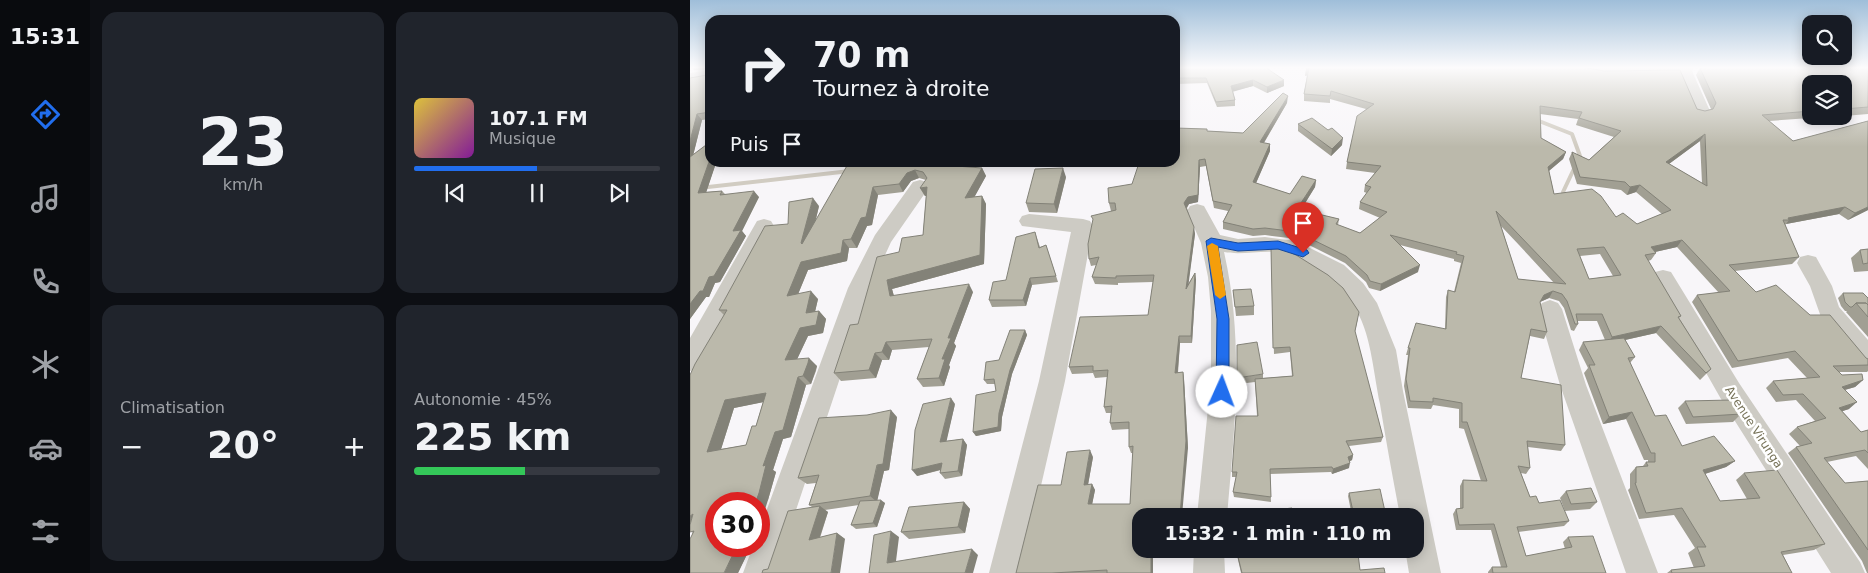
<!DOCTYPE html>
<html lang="fr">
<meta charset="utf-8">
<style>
:root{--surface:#171b24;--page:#20242c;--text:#f1f3f6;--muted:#9ea1a6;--line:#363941;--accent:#216eee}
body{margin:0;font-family:"DejaVu Sans",sans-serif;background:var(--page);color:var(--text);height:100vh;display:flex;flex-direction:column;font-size:19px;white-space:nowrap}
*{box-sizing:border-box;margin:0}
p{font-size:16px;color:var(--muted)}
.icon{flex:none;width:28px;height:28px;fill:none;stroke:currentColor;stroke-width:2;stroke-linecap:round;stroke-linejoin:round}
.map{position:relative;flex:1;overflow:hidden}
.side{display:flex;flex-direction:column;gap:12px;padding:12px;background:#0d0f14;width:600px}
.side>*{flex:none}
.hud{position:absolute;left:15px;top:15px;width:475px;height:152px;border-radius:15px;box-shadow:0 2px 12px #0003;background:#171b24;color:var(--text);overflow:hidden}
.fabs{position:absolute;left:1112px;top:15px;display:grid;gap:10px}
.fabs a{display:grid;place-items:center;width:50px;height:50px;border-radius:10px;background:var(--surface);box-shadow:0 2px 12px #0003;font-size:25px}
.speed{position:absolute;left:15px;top:492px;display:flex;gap:10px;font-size:25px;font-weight:700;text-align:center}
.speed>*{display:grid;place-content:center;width:65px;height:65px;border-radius:50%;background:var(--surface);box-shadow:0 2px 12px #0003;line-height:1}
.speed .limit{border:8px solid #d22;background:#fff;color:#111}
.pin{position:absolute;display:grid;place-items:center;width:42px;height:42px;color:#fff;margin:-51px -21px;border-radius:50% 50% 50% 0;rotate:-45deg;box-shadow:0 0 5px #0007}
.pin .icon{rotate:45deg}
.me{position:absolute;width:55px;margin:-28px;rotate:2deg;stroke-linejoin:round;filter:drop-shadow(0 0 4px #0008)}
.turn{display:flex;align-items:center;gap:18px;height:105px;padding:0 25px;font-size:22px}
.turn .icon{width:65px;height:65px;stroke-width:2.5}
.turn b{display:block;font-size:35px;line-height:42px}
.then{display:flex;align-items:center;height:48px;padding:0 25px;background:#0003;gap:10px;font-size:19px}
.big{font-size:38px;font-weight:800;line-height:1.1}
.side .tile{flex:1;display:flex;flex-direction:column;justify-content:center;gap:8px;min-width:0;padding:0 18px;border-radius:15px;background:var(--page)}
.side .dial{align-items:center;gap:0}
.dial b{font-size:65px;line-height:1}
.song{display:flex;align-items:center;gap:15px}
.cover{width:60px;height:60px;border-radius:8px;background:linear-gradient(135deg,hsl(50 70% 55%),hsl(290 70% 35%))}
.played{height:5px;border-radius:2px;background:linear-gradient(90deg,var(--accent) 50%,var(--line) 50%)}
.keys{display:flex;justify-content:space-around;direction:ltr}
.heat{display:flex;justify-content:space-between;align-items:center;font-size:28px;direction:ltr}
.charge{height:8px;border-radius:4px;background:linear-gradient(90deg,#34c759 45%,var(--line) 0)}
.side .tiles{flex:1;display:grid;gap:12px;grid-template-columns:repeat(2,1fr)}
.trip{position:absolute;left:442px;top:508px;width:292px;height:50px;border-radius:15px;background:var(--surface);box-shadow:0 2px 12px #0003;font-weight:800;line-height:50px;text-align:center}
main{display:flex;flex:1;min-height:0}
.tab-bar{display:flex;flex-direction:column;width:90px;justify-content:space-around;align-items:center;background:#090b0e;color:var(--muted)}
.tab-bar .icon{width:35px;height:35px}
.tab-bar .on{color:var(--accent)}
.tab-bar b{font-size:22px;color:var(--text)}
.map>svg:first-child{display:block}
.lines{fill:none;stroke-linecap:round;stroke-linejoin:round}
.stream{stroke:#d1ccc2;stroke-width:4}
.minor{fill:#cdcbc4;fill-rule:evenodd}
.wall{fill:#a19f93;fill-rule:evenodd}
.shaded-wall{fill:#838278}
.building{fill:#bbb9ab;stroke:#838278;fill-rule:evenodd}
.route{fill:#216eee;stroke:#15489b}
.slow{fill:#f59e0b}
.labels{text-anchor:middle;stroke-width:5;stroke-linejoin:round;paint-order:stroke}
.street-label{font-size:12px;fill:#777359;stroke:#fff}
</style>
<main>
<nav class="tab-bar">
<b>15:31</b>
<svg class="icon on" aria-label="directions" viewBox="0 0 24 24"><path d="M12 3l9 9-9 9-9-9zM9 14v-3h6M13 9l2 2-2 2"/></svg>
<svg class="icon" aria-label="music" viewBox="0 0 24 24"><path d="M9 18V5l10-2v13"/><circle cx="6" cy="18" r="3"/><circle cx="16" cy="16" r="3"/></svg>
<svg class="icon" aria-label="phone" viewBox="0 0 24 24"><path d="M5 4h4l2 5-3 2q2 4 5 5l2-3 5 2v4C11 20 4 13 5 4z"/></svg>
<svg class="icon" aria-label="climate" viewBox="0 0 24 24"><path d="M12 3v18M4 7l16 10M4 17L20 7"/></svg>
<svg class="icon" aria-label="car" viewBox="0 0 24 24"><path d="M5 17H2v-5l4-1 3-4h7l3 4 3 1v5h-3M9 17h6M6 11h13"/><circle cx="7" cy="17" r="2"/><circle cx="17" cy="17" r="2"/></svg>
<svg class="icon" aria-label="filters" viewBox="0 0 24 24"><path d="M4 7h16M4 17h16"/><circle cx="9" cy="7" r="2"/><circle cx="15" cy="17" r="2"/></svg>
</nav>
<section class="side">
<div class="tiles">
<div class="tile dial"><b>23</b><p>km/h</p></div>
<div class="tile">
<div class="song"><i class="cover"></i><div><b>107.1 FM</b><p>Musique</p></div></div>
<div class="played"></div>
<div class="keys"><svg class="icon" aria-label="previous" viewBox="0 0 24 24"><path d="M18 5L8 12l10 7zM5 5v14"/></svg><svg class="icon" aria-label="pause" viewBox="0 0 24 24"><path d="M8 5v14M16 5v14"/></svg><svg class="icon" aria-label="next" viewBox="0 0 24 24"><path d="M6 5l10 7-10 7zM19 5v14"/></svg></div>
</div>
<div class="tile"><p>Climatisation</p>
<div class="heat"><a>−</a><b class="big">20°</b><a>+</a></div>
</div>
<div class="tile"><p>Autonomie · 45%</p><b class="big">225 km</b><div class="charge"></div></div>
</div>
</section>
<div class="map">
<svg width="1178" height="573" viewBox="0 0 1178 573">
<rect width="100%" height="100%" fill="#f8f6f9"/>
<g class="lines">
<!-- stream -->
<path class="stream" d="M844 119 882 134 890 156 873 192 878 198
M0 189 160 171"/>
<!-- minor -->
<path class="minor" d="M876 67H1004L1002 71 1020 111 1017 115 1011 116 1005 115 988 75 911 76 878 70Z
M20 70V80L0 83V73Z
M230 180 237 182 240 186 201 242 180 288 85 573H53L63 546H69V531L158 288 185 235 223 182Z
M507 204 514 206 530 235 548 239 575 237 606 241 654 265 673 283 687 303 706 350 713 391 751 573H719L715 549H726V516H710C703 479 696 441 690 404 678 342 681 300 618 266 611 262 603 256 595 254 578 248 554 256 534 252 554 339 545 427 537 516H507L521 379V311L518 277 511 243 497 211 500 206Z
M339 214 393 219 400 221 403 226 375 381 331 573H299L349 381 381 232 332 226 329 221 332 216Z
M74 219 81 221 84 226 9 368 0 371V338L67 221Z
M1118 255 1126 257 1142 286 1149 307 1178 340V367L1169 364 1131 317 1120 286 1107 263 1110 257Z
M973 270 981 272 1049 383 1170 562 1175 573H1141L1031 399 962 278 965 272Z
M860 300 868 303 872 309 896 385 968 573H936L870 385 848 309 852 303Z
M504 549H534L535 573H503Z"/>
</g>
<!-- wall -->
<path class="wall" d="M2 67H20V119L12 120 3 155 20 162H38L26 163 16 192 32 191 35 194 69 197 52 231 56 236 30 282 25 283 19 297H16L0 319V78L17 75V69L4 70Z
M485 67 594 86 577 93 563 86 543 91 545 100V106L527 107 517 83 485 84Z
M1178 67V114L1154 116V84H1121V116H1148L1079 121 1103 141 1178 121V210L1158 220 1149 214 1096 224 1095 225 1109 257 1102 264 1045 271 1066 292 1120 315 1176 358 1178 359V371L1177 372H1149L1152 375 1173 380 1165 387 1155 390 1159 409 1152 411 1171 432 1178 430V469L1166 456 1137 462 1155 483 1178 481V573H1177L1172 561 1098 453 1106 447 1110 446 1099 434 1107 427 1125 421 1106 400 1086 402 1076 388 1083 381 1117 378 1098 358 1042 368 1002 302 1007 295 1029 293 987 247 965 252 966 253 961 260 958 261 991 316 989 318 1021 369 1010 380 966 333 935 340 945 357 940 363 965 416 992 446 1045 461 1036 467 1015 474 1030 501 1057 499 1046 480 1054 473 1135 544 1124 550 1093 555 1102 573H977L981 570 1004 568 998 553 1005 548 984 515 949 519 938 490 940 488V474L946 467 953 466 956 462H958V460H954L936 419 913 424 894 373 898 368 889 350 893 342 915 340 907 321H888V324L884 331 881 330 874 308 869 301 859 298 850 302V303L857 332 854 339 840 336 831 378 875 445 871 451 838 447 840 468 836 474 831 473 840 497 879 521 874 526 828 532 836 556 875 549 873 542 878 537 916 573H798V572L802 567H811L801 530H766L763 514 766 509 770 508V486L773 480 791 481 774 429 769 428V409L743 405 741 409 718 408 714 386 718 355H716L718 348 755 329 756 297 758 290 764 292 771 263 764 261V259L710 245 728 272 690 291 679 288 676 282 655 263 607 239 575 235 563 236 533 229V222L538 211 524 208 516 166 510 167 508 202 499 204 497 208 505 234 498 284 505 273 506 280 502 343H490L488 373 493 372 494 379 498 448 451 549H490V552L463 551V573H326L371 485 403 457 398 485 402 484 405 490 402 504H440L443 453H441L439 447V429L422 430 420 423 421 413H416L414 407 417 377 405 378 403 373 382 374 379 367 458 315 463 282 428 283V285L405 284 402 277 406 265 401 266 399 259 421 211 419 203 442 184 460 166 517 131 553 133 597 103 574 143 580 144V151L566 183 600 194 626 180 625 187 611 210 649 219 648 225 670 233 690 218 669 209 670 202 677 193 674 192 675 185 685 173 656 169 657 162 676 109 640 99V103L614 101V94L617 75 615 76 616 69 1007 109 1015 111 1021 109 1006 75 1010 68ZM850 114 888 119 886 125 924 137 899 160 882 152 879 159 887 184 931 190 937 195 946 192 972 214 947 224 864 194 859 171 873 159 876 152 851 138ZM1010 141 1012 183 979 164ZM811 226 829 245 864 283 828 279ZM910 254 923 276 899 279 890 256Z
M608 124 652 145 641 156 608 131Z
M72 162H98L96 165H74Z
M158 164 292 168 296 176 284 197 292 196 296 204 294 264 202 289 204 296 283 292 264 343 266 346 259 365 260 367 254 386 233 387 227 379 239 347 202 350 199 360H192L186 378 151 381 144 373 168 324 209 252 233 235 236 196H235L230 188 236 180 229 178 221 181 213 192 188 195 182 225 177 226 167 248H159L157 261 118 270 108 294 128 299 125 311H129L136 319 133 333 118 336 107 359 127 366 126 371 121 384 116 385 101 437 93 439 83 470 86 472 78 500 26 546H61L48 573 2 535 34 315 29 310 129 206 125 223ZM73 402 66 426 56 445 31 449 44 408Z
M376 177 367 213 339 212 336 203Z
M345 232 350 247 356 245 368 282 342 285 336 306 302 307 299 300 316 280Z
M581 248 668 318 665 332 693 437 691 442 659 446 663 455 662 460 659 462V468L642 474 641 472 580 474 581 502 544 497 543 492 546 477H542V472L567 416 565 382 548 384 547 378 573 374V378L602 376 600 352 584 354Z
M1178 249V271L1164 272 1161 258 1170 250Z
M543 290 564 306V315L546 316Z
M1153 293 1178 298V337L1156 312 1157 311H1155L1151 306 1148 298Z
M335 330 337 335 322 374 312 417 311 431 286 436 283 432 306 391 305 384H297L294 380Z
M995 401 1051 414 1043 422 996 424 988 408Z
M265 404 256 441 273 439 277 445 272 476 255 479 250 473 251 470 227 476Z
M207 417 199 470 194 471 187 500 195 503 187 527 166 529 161 525 169 505 135 510 138 512 130 538 147 533 155 539 78 569 122 507 119 505 126 483 117 484 108 478Z
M876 491 907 502 900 509 875 511 870 498Z
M659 493 696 516H662L658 496Z
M274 502 280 509 275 533 219 539 211 532Z
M541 549 623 556 670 570 695 573H551L547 555H542Z"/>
<!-- shaded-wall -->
<path class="shaded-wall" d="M2 67H20V69L4 70Z
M619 68V75L615 76 616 69Z
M563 80V86L542 92 541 86Z
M594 80V86L577 93V87Z
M598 96 597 103 570 149V142Z
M7 114 12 120 0 168V141Z
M1015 134 1010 141 972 169 976 162Z
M653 138 652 145 641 156 642 149Z
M580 144V151L563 190V182Z
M876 152 873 159 855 174 858 167Z
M20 159V162L26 163 14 199 8 193Z
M509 160 510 167 508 202 499 204 495 210 494 203Z
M292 168 296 176 279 207 275 198Z
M373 168 376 177 367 213 364 204Z
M225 170 229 178 221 181 213 192 209 184 217 173Z
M626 180 625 187 607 216V209Z
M950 185 946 192 937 195 940 187Z
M183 187 188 195 182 225 177 226 167 248 161 239Z
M237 187 241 195 235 196 230 188Z
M64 191 69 197 52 231 56 236 30 282 25 283 19 297H16L0 319V304L19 277Z
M292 196 296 204 294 264 202 289 206 304 200 296 197 280Z
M123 198 129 206 118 252 111 243Z
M1155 207 1149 214 1096 224 1099 220 1098 218Z
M1178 207V210L1158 220 1165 213Z
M504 227 505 234 497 296 496 289Z
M153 240 159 248 157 261 118 270 104 304 97 296 111 262Z
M992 240 987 247 956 254 961 247Z
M730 265 728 272 690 291 691 284Z
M505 273 506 280 502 343 501 336Z
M340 278 342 285 336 306 333 300Z
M279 284 283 292 264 343 266 346 259 365 260 367 254 386 249 378 252 359 258 338Z
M121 291 128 299 123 321 116 313Z
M863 291 859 298 850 302 846 310 854 295Z
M129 311 136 319 133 333 118 336 103 368 95 360 110 328Z
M971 326 966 333 917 344 922 337Z
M335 330 337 335 322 374 312 417 311 431 286 436 283 432 309 413 320 370Z
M489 336 490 343 487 380 485 373Z
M196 342 202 350 199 360 192 352Z
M185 353 192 360 186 378 179 370Z
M119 358 127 366 121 384 113 376Z
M493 372 494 379 498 448 492 516H490Z
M108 377 116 385 101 437 93 439 83 470 86 472 78 500 69 528V504H65L73 466 85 432Z
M1173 380 1165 387 1143 393 1152 387Z
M76 393 84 400 44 408 28 459 17 452 35 400Z
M261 398 265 404 255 448 250 442Z
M1167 402 1159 409 1141 415 1149 408Z
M201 410 207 417 199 470 194 471 187 502 180 496Z
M942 412 936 419 913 424 919 417Z
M273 439 277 445 272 476 268 471Z
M400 450 403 457 397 490 394 485Z
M663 455 662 460 657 462 658 457Z
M1045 461 1036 467 1005 477 1013 470Z
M252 463 257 468 227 476 222 470Z
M660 463 659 468 642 474 643 469Z
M402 484 405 490 401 510 398 504Z
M191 500 195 503 187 527 183 523Z
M274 502 280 509 275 533 268 527Z
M130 506 138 512 127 545 119 540Z
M3 514 0 526V516Z
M201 531 209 537 205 569 197 563Z
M147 533 155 539 150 573H141Z
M47 546H61L48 573H34Z
M282 549 288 555 283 573H275Z
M461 549H462L463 551V573H461Z"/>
<!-- building -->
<path class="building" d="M17 67H20V112L7 114 0 141V78L17 75Z
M485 67H575L594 80 577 87 563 80 541 86 545 100 526 102 516 78H485Z
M616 67H892L914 71 990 70 1007 109 1015 111 1023 109 1026 103 1010 68 1029 67H1178V107L1154 109V84H1121V111L1072 115 1103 141 1178 121V207L1165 213 1155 207 1098 218 1099 220H1093L1109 257 1039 265 1066 292 1086 285 1120 315H1140L1176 358 1178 359V365L1143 366 1152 375 1172 374 1173 380 1152 387 1167 402 1149 408 1171 432 1178 430V453L1175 450 1134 458 1155 483 1178 481V550L1106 447 1122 443 1107 427 1136 418 1113 394 1093 395 1083 381 1130 377 1105 351 1048 361 1007 295 1040 291 992 240 961 247 966 253 955 255 991 316 988 317 1021 369 1016 373 971 326 922 337 912 314H886L888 324H885L877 301 872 294 863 291 854 295 850 302 857 332 841 329 831 378 871 385 875 445 837 441 840 468 828 466 840 497 846 496 849 503 870 500 879 521 827 527 836 556 882 547 878 537 903 536 916 573H803L802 567H817L804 524 769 525 766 509 773 508V480L797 481 777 422H772V403L743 398V402L720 401 716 379 720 348H718L726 323 756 329 758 290 765 292 774 256 766 254 767 252 700 235 730 265 691 284 680 281 677 275 656 256 607 232 575 228 563 229 533 222 542 205 523 201 515 159 509 160 508 195 498 197 494 203 504 227 496 289 505 273 501 336H489L485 373 493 372 496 441 490 516H451V549H461V573H417V570L362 573H326L348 485H371L377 452 400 450 394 485 402 484 398 504H440L443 446 439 447V422L420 423 422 406 414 407 418 370 403 371V366L379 367 390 317 458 315 464 275 426 276V278L402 277 409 257 399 259 398 244 403 219 401 216 426 210 425 203H419L418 188 442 184 448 166H460L462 162H485V128L517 129V131L553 133 593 93 598 96 570 142 580 144 563 182 600 194 612 176 626 180 607 209 649 219 646 224 670 233 697 212 670 202 681 187 675 185 691 166 657 162 667 116 684 104 641 91 640 96 614 94 619 68 616 69ZM850 106 892 112 889 118 931 131 899 160 882 152 890 177 935 182 940 187 950 185 981 210 947 224 933 213 926 217 911 196 902 189 864 194 858 167 876 152 851 138ZM1015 134 1017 186 976 162ZM806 211 876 284 828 279ZM914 247 931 275 899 279 887 249Z
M622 118 638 130 642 128 653 138 642 149 608 124Z
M20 142V159L8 193 32 191 30 195 64 191 43 231 51 230 24 276 19 277 13 291H10L0 304V157Z
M175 162H265L266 166 292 168 275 198 292 196 290 255 197 280 200 296 279 284 258 338H261L252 359H255L249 378 227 379 242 339 196 342 192 352 185 353 179 370 144 373 160 325 168 324 187 257 209 252 212 238 233 235 237 187 230 188 237 178 233 172 225 170 217 173 209 184 183 187 176 217 171 218 161 239 153 240 151 253 111 262 97 296 121 291 116 313 129 311 126 325 110 328 95 360 119 358 118 363 113 376 108 377 93 430 85 432 73 466 76 465 69 493 65 504H26V546H47L34 573H0V539L4 531 0 532V525L3 514 0 516V375L5 364 37 310H29L75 226 98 224 99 202 123 198 111 243 112 244 158 164 175 163ZM76 393 66 426H62L56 445 17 452 35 400Z
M373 168 364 204 336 203 345 169Z
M345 232 349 248 356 245 366 276 340 278 333 300H299L303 282 316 280 326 237Z
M581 248 595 250 606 255 638 275 653 288 669 312 665 331 693 437 656 441 663 455 658 457 660 463 643 469 642 467 580 469 581 497 543 492 547 472H542L546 416H568L565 379 603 376 600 347 583 348Z
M1178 249V263L1173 264 1170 250Z
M561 289 564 306 545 307 543 290Z
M1153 293H1173L1178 298V305L1176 303H1166L1162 307H1160L1155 302Z
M1166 303H1176L1178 305V317Z
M320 330H335L320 370 309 413 308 427 283 432 286 395 306 391 304 379 294 380 296 362 309 360Z
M934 338 945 357 938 358 965 416 976 415 992 446 1024 436 1045 461 1013 470 1030 501 1070 498 1054 473 1087 470 1135 544 1091 552 1102 573H982L981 570 1015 566 1007 547H1016L992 508 956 513 945 483H946V467L958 466 956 462H965V453H961L942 412 919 417 899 365H905L893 342Z
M567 342 573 374 547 378V345Z
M261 398 250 442 273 439 268 471 250 473 252 463 222 470 225 430 233 404Z
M1042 400 1051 414 1003 417 995 401Z
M201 410 193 464 187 465 180 496 119 505 129 475 108 478 129 418 177 415Z
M901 488 907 502 881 504 876 491Z
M690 489 696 516H664L659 493Z
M191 500 183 523 161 525 170 501Z
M274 502 268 527 211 532 219 507Z
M130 506 119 540 147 533 141 573H72L73 570 78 569 98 511Z
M602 508V516H540V515Z
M201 531 197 563 282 549 275 573H179L184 535Z
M541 549H622L623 556 668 554 670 570 694 568 695 573H552L546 549 541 550Z"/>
<!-- sky -->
<linearGradient id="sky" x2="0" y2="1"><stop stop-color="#9fbed9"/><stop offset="0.46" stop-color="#fcfbfc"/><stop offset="1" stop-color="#fcfbfc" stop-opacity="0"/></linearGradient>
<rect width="1178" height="147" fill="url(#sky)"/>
<!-- route -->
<path class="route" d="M521 238 548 243 588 241 617 250 619 253 613 257 588 249 548 251 528 247 539 319V392L537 396 532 398 528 396 526 392 527 319 516 241Z"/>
<!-- slow -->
<path class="slow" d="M522 243 528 246 536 295 530 299 525 295 517 246Z"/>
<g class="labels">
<!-- street labels -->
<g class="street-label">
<text transform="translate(1064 427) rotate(57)" y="4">Avenue Virunga</text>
</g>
</g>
</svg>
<div class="fabs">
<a><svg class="icon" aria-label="search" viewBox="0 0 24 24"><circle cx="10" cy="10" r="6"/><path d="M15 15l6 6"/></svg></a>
<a><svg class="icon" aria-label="layers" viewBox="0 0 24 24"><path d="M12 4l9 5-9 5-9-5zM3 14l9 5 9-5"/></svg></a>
</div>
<div class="speed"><div class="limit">30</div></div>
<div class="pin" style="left:613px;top:253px;background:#d93025"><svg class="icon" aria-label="arrive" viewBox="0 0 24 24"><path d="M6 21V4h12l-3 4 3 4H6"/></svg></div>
<svg class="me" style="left:532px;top:392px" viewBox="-20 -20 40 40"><circle r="19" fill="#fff"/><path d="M0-13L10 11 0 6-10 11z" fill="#216eee"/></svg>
<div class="trip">15:32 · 1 min · 110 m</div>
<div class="hud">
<div class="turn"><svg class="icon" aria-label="right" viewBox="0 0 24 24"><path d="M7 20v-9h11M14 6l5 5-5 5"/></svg><div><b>70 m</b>Tournez à droite</div></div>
<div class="then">Puis<svg class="icon" aria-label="arrive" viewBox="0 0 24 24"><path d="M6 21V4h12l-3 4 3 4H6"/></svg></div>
</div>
</div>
</main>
